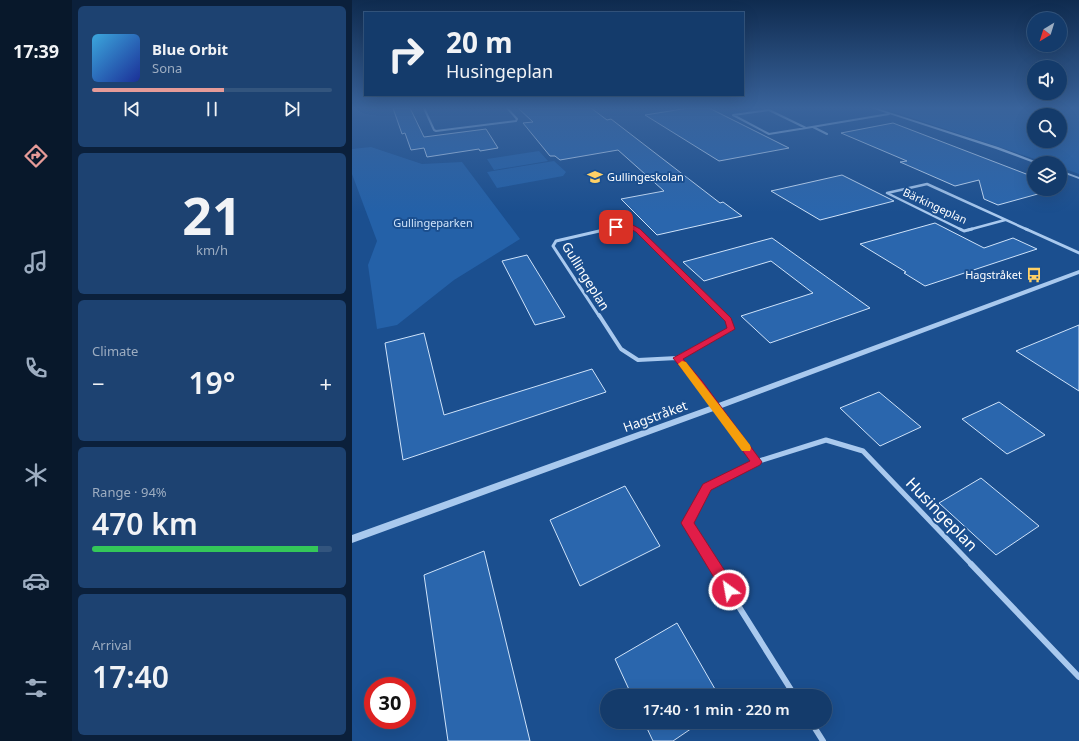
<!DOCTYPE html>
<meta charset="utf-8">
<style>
:root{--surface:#143b6b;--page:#1d4271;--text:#f1f3f6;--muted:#9dadc1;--line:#33557e;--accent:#e69b98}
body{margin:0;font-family:"Noto Sans",sans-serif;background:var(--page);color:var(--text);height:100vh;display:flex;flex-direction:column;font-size:15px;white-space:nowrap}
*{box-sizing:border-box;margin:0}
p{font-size:13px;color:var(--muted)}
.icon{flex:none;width:22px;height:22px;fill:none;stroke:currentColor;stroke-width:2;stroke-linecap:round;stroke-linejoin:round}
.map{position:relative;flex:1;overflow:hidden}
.drawer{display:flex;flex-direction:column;gap:6px;padding:6px;background:#0b203b;width:280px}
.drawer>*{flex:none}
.hud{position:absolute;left:12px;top:12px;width:380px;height:84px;border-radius:0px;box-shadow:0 4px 16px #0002,0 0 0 1px var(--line);background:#143b6b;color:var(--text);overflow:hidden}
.needle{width:26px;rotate:218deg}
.fabs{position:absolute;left:675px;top:12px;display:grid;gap:8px}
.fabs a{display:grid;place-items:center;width:40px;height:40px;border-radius:50%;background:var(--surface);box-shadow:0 4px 16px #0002,0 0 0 1px var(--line);font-size:20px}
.speed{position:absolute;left:12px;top:677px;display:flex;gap:8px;font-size:20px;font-weight:700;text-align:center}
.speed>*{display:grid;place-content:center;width:52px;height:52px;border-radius:50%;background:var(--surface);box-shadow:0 4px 16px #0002,0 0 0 1px var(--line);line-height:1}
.speed .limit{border:6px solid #d22;background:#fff;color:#111}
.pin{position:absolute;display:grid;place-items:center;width:34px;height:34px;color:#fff;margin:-17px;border-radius:8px;box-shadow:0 2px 6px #0006}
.me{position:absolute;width:44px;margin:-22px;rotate:328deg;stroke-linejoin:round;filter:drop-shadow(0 0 3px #0008)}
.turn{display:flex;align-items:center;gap:14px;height:84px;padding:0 16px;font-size:18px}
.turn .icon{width:52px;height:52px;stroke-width:2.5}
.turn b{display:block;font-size:28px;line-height:34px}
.big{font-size:30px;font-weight:600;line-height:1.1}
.drawer .widget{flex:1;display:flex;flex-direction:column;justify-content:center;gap:6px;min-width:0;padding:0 14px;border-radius:6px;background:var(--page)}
.drawer .dial{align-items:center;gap:0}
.dial b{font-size:52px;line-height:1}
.song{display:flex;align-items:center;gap:12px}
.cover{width:48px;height:48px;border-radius:6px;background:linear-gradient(135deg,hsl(200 70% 55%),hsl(230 70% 35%))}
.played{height:4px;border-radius:2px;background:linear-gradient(90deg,var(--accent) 55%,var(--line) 55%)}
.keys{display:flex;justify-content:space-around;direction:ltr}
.heat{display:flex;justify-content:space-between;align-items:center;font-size:22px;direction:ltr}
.charge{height:6px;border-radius:3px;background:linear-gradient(90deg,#34c759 94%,var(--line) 0)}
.trip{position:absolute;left:248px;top:689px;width:232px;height:40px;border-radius:20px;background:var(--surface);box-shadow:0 4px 16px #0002,0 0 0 1px var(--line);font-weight:600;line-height:40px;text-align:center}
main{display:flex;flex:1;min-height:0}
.dock{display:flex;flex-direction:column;width:72px;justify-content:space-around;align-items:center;background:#08182b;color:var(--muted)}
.dock .icon{width:28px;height:28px}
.dock .current{color:var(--accent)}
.dock b{font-size:18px;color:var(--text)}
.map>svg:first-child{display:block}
.green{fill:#2461a8;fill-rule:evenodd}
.building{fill:#2a66ad;stroke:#cfe3fa}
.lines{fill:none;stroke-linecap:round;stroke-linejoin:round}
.minor-far5{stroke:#a9c9ee;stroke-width:2}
.minor-far4{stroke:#a9c9ee;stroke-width:2.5}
.minor-far3{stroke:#a9c9ee;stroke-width:3}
.minor-far2{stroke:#a9c9ee;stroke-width:4}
.minor-far1{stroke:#a9c9ee;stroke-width:5}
.minor{stroke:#a9c9ee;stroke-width:6}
.tertiary{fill:#a9c9ee;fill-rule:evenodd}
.route{fill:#e11d48;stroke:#92132f}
.slow{fill:#f59e0b}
.labels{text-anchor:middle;stroke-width:4;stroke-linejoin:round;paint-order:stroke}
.far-poi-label{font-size:11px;fill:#fff;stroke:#1b4f8f;text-anchor:start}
.far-street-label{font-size:11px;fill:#fff;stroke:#1b4f8f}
.far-park-label{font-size:11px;fill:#cfe3fa;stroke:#1b4f8f}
.street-label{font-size:13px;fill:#fff;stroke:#1b4f8f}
.near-street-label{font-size:16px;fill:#fff;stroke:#1b4f8f}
</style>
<main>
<nav class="dock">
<b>17:39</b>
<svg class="icon current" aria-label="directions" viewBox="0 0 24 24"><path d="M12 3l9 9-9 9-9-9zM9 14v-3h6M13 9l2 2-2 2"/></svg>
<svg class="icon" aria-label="music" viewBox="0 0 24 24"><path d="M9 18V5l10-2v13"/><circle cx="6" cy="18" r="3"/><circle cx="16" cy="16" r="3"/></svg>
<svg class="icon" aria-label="phone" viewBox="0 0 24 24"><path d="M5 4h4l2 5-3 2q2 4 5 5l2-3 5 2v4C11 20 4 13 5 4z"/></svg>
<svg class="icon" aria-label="climate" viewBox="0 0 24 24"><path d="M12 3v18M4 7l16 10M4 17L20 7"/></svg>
<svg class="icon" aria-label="car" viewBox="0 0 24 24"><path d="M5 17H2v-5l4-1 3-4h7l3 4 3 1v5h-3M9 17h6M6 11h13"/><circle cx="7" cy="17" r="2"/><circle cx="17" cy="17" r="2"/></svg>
<svg class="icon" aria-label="filters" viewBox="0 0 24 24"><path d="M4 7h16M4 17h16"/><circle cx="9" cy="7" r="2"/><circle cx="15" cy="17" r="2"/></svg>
</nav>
<section class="drawer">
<div class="widget">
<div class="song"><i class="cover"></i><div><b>Blue Orbit</b><p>Sona</p></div></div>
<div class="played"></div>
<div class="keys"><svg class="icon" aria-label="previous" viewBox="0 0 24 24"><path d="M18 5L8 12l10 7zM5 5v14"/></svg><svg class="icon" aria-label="pause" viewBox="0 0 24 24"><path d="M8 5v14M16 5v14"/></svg><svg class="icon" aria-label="next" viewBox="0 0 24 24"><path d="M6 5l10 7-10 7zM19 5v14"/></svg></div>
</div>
<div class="widget dial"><b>21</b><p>km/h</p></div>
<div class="widget"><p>Climate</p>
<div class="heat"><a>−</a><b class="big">19°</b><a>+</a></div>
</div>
<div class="widget"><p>Range · 94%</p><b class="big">470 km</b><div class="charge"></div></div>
<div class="widget"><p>Arrival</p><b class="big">17:40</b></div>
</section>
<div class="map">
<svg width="727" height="741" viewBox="0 0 727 741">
<rect width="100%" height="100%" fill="#1b4f8f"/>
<!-- green -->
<path class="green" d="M530 108H727V174L708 167V163H695ZM682 115H708V141H682Z
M19 147 70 164 110 162 168 239 102 280 45 325 25 329 16 265 25 241 0 174V149Z
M187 151 196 161 142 170 135 159Z
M202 161 214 172 211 176 145 188 135 172Z"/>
<!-- building -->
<path class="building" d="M41 108H58L72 137 134 129 146 148 128 151 127 149 75 157 72 148 59 150 53 133 50 134Z
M166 108H239L255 120 259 119 368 203 371 202 390 216 305 235 269 199 312 191 266 150 208 160 203 156H198L171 123 181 122Z
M337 108H357L437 148 367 161 293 115Z
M541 123 682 177V189H704L646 205 632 199 627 180 603 186 548 162 555 161 489 133Z
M490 175 542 201 468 220 419 191Z
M583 223 632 248 661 238 685 249 573 286 552 273 554 272 508 244Z
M420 238 518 308 418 343 389 316 461 293 419 261 352 281 331 262Z
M175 255 213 317 183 325 150 261Z
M727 325V391L664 351Z
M72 333 92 415 240 369 254 392 51 460 33 343Z
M527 392 569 427 528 446 488 408Z
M647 402 693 435 655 454 610 419Z
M629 478 687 526 644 555 587 503Z
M273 486 308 546 228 586 198 520Z
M132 551 178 741H96L72 575Z
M325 623 367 696H280L263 659Z
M292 722H349L321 741H301Z"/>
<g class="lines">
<!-- minor-far5 -->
<path class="minor-far5" d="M72 108 82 130 84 131 164 121 165 119 155 108
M417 110 454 128 417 134 381 115Z
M461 127 475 134
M454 128 537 114"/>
<!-- minor-far4 -->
<path class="minor-far4" d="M252 230C263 227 274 223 284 230
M610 230 535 193 575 184 676 230
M616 230 653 220"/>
<!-- minor-far3 -->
<path class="minor-far3" d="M283 229 372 316
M608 229 612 231 620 229
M674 229 727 253
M247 316 201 246 204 241 256 229"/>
<!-- minor-far2 -->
<path class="minor-far2" d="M247 315 269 349 286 360 325 358
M325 358 346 383 377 426
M325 358 379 329 376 320 371 315"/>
<!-- minor-far1 -->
<path class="minor-far1" d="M376 425 404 462
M361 565 335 523 355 487 404 462 474 440 511 451 620 565"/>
<!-- minor -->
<path class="minor" d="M360 564 443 696
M619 564 727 677
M459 722 471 741"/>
<!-- tertiary -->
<path class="tertiary" d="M519 108H524L646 147 688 163H682L644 149Z
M708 170 727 177V179L708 172Z
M727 270V274L367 409 0 543V535L361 405Z"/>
</g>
<!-- sky -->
<linearGradient id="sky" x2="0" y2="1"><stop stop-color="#0f2b4f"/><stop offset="0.51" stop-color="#39639b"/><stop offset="1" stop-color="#39639b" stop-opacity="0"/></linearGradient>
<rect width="727" height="212" fill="url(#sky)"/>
<!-- route -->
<path class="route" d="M279 224 288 229 379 318 383 329 331 359 350 381 410 462 408 465 359 490 342 523 382 585 384 590 382 594 377 596 372 594 329 523 351 484 398 461 343 385 321 358 375 328 373 321 284 232C273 225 269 232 261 227L264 225Z"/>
<!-- slow -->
<path class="slow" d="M330 361 334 362 398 445 399 448 398 451H390L326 364Z"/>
<!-- icons -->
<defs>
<g id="school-bare" transform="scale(1.2)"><path d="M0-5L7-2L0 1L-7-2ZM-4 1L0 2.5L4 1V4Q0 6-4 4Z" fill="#ffd166" stroke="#1b4f8f" stroke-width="2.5" paint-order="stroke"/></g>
<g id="bus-bare" transform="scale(1.2)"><path d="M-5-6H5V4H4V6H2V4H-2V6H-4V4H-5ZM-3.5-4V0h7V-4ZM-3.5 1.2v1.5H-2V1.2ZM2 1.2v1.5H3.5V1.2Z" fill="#ffd166" stroke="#1b4f8f" stroke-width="2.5" paint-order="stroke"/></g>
</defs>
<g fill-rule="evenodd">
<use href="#school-bare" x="243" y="177"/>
<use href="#bus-bare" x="682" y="275"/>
</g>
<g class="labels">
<!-- far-poi labels -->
<g class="far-poi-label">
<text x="255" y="181">Gullingeskolan</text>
<text x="670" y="279" text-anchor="end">Hagstråket</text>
</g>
<!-- far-street labels -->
<g class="far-street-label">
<text transform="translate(583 206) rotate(25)" y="4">Bärkingeplan</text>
</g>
<!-- far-park labels -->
<g class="far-park-label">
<text x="81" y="227">Gullingeparken</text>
</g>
<!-- street labels -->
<g class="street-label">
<text transform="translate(234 276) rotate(58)" y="5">Gullingeplan</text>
<text transform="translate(303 416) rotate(-20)" y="5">Hagstråket</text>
</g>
<!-- near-street labels -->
<g class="near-street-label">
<text transform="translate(590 514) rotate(46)" y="6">Husingeplan</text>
</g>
</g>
</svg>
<div class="fabs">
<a><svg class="needle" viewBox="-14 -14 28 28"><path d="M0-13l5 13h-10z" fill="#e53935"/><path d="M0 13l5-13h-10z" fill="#9dadc1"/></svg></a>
<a><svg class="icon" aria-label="sound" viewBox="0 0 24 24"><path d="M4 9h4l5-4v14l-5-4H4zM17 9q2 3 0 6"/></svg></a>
<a><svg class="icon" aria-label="search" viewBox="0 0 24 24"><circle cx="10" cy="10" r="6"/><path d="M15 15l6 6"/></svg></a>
<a><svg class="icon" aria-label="layers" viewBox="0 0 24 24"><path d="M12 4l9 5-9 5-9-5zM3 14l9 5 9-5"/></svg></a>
</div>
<div class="speed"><div class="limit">30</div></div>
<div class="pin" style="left:264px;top:227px;background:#d93025"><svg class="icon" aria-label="arrive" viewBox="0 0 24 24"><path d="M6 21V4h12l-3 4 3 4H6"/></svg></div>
<svg class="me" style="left:377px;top:590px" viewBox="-20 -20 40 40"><circle r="17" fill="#e11d48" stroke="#fff" stroke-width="3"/><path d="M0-11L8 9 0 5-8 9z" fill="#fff"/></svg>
<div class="trip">17:40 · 1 min · 220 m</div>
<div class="hud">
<div class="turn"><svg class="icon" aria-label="right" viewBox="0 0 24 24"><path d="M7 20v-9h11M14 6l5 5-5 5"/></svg><div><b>20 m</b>Husingeplan</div></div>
</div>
</div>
</main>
